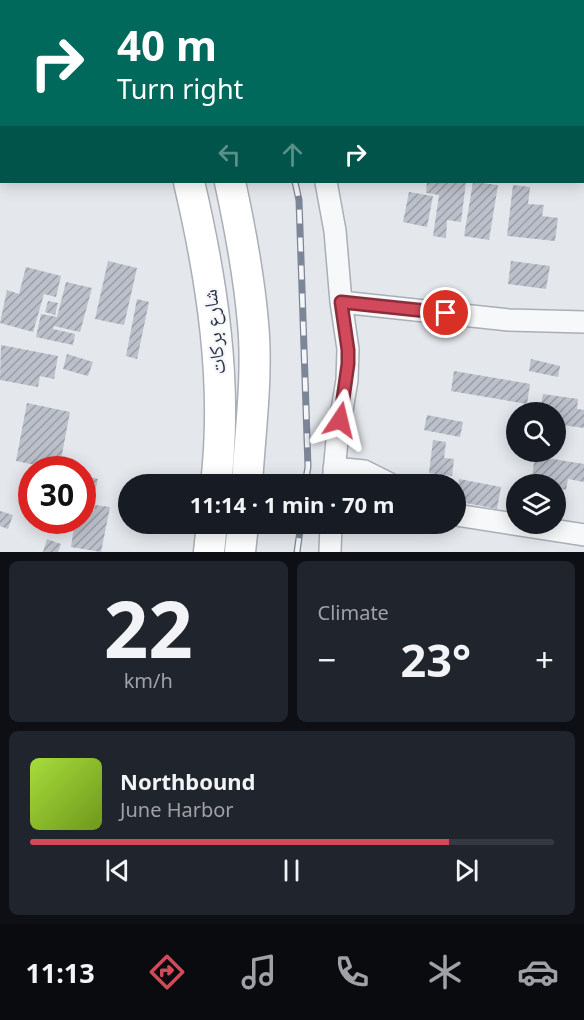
<!DOCTYPE html>
<meta charset="utf-8">
<style>
:root{--surface:#171b24;--page:#20242c;--text:#f1f3f6;--muted:#9ea1a6;--line:#363941;--accent:#d1495b}
body{margin:0;font-family:"Noto Sans","Noto Naskh Arabic",sans-serif;background:var(--page);color:var(--text);height:100vh;display:flex;flex-direction:column;font-size:22px;white-space:nowrap}
*{box-sizing:border-box;margin:0}
p{font-size:20px;color:var(--muted)}
.icon{flex:none;width:33px;height:33px;fill:none;stroke:currentColor;stroke-width:2;stroke-linecap:round;stroke-linejoin:round}
.map{position:relative;height:552px;overflow:hidden}
.panel{display:flex;flex-direction:column;gap:9px;padding:9px;background:#0d0f14;flex:1}
.panel>*{flex:none}
.top-card{position:absolute;left:0px;top:0px;width:585px;height:183px;box-shadow:0 3px 15px #0003;background:#00695c;color:#fff;overflow:hidden}
.controls{position:absolute;left:506px;top:402px;display:grid;gap:12px}
.controls a{display:grid;place-items:center;width:60px;height:60px;border-radius:50%;background:var(--surface);box-shadow:0 3px 15px #0003;font-size:30px}
.speed{position:absolute;left:18px;top:456px;display:flex;gap:12px;font-size:30px;font-weight:700;text-align:center}
.speed>*{display:grid;place-content:center;width:78px;height:78px;border-radius:50%;background:var(--surface);box-shadow:0 3px 15px #0003;line-height:1}
.speed .limit{border:9px solid #d22;background:#fff;color:#111}
.pin{position:absolute;display:grid;place-items:center;width:51px;height:51px;color:#fff;margin:-26px;border:3px solid #fff;border-radius:50%;box-shadow:0 2px 6px #0007}
.me{position:absolute;width:66px;margin:-33px;rotate:10deg;stroke-linejoin:round;filter:drop-shadow(0 0 4px #0008)}
.turn{display:flex;align-items:center;gap:21px;height:126px;padding:0 18px;font-size:27px}
.turn .icon{width:78px;height:78px;stroke-width:2.5}
.turn b{display:block;font-size:42px;line-height:51px}
.lanes{display:flex;align-items:center;height:57px;padding:0 18px;background:#0003;justify-content:center;gap:30px;direction:ltr}
.lanes .off{opacity:.35}
.big{font-size:45px;font-weight:700;line-height:1.1}
.panel .card{flex:1;display:flex;flex-direction:column;justify-content:center;gap:9px;min-width:0;padding:0 21px;border-radius:9px;background:var(--page)}
.panel .dial{align-items:center;gap:0}
.dial b{font-size:78px;line-height:1}
.song{display:flex;align-items:center;gap:18px}
.cover{width:72px;height:72px;border-radius:9px;background:linear-gradient(135deg,hsl(80 70% 55%),hsl(80 70% 35%))}
.played{height:6px;border-radius:3px;background:linear-gradient(90deg,var(--accent) 80%,var(--line) 80%)}
.keys{display:flex;justify-content:space-around;direction:ltr}
.heat{display:flex;justify-content:space-between;align-items:center;font-size:33px;direction:ltr}
.panel .tiles{flex:1;display:grid;gap:9px;grid-template-columns:1fr 1fr}
.card:last-child{grid-column:span 2}
.trip{position:absolute;left:118px;top:474px;width:348px;height:60px;border-radius:30px;background:var(--surface);box-shadow:0 3px 15px #0003;font-weight:700;line-height:60px;text-align:center}
.dock{display:flex;height:96px;justify-content:space-around;align-items:center;background:#090b0e;color:var(--muted)}
.dock .icon{width:42px;height:42px}
.dock .selected{color:var(--accent)}
.dock b{font-size:27px;color:var(--text)}
.map>svg:first-child{display:block}
.building{fill:url(#building-hatch)}
.lines{fill:none;stroke-linecap:round;stroke-linejoin:round}
.street-casing{stroke:#a9aeb7;stroke-width:24}
.secondary-casing{stroke:#a9aeb7;stroke-width:33}
.street{stroke:#f7f8fa;stroke-width:21}
.secondary{stroke:#fff;stroke-width:30}
.rail-casing{stroke:#7d8696;stroke-width:7}
.rail{stroke:#f4f6f9;stroke-width:4.5;stroke-dasharray:14;stroke-linecap:butt}
.route-casing{stroke:#882f3b;stroke-width:15}
.route{stroke:#d1495b;stroke-width:10}
.labels{text-anchor:middle;stroke-width:4.5;stroke-linejoin:round;paint-order:stroke}
.street-label{font-size:20px;fill:#2b3445;stroke:#f4f6f9}
</style>
<div class="map">
<svg width="584" height="552" viewBox="0 0 584 552">
<defs>
<pattern id="building-hatch" width="6" height="6" patternUnits="userSpaceOnUse" patternTransform="scale(1.5)"><rect width="6" height="6" fill="#bbc0ca"/><path d="M-1 1l2-2M0 6l6-6M5 7l2-2" fill="none" stroke="#989da6"/></pattern>
</defs>
<rect width="100%" height="100%" fill="#e4e7ec"/>
<!-- building -->
<path class="building" d="M427 182H466L461 222 447 220 446 238 433 236 439 195 426 193Z
M473 182 498 185 489 240 464 236Z
M513 185 530 187 528 204 544 205 542 216 558 218 555 241 507 236Z
M409 192 433 196 427 227 403 222Z
M108 261 137 268 124 325 95 319Z
M511 261 550 266 546 289 508 284Z
M26 267 61 276 56 297 44 294 33 332 0 323 7 290 19 294Z
M66 282 92 288 80 332 54 326 53 329 75 334 73 345 36 337 41 314 57 317Z
M137 299 149 302 137 359 126 356Z
M48 301 58 303 55 315 45 312Z
M1 345 58 356 54 379 40 376 38 387 0 380Z
M67 354 93 362 88 376 63 369Z
M531 359 560 366 558 377 529 371Z
M454 371 530 384 527 404 451 391Z
M543 394 578 399 577 409 584 410V428L555 424V412H540Z
M27 403 70 412 59 470 16 461Z
M427 415 463 422 460 437 424 430Z
M433 440 446 442 444 458 454 459 452 476 429 473Z
M535 456 584 464V482L568 479 566 490 555 488V484H531Z
M82 475 98 479 94 495 82 492Z
M416 475 451 480V484H414Z
M459 479 501 487 497 509 456 501Z
M95 505 110 507 101 552 71 547 75 520H82V509L94 511Z
M0 511 13 515 8 529 0 526Z
M47 539 61 544 58 552H43Z"/>
<g class="lines">
<!-- street casing -->
<g class="street-casing">
<path id="street" d="M355 0V2
M0 105 2 104
M326 182 335 231 341 302 348 349 347 380 337 440 333 484
M341 302 509 320 584 322
M334 468 364 471 390 484
M456 515 584 535
M330 552 331 524"/>
</g>
<!-- secondary casing -->
<g class="secondary-casing">
<path id="secondary" d="M135 0V2
M166 0V2
M189 182C212 280 228 383 216 484
M230 182C240 228 249 276 253 323 258 376 250 431 247 484
M209 552 212 524
M240 552 243 524"/>
</g>
<!-- street -->
<use href="#street" class="street"/>
<!-- secondary -->
<use href="#secondary" class="secondary"/>
<!-- rail casing -->
<g class="rail-casing">
<path id="rail" d="M244 0V2
M295 182 299 200 308 467 305 484
M297 552 301 524"/>
</g>
<!-- rail -->
<use href="#rail" class="rail"/>
</g>
<g class="lines">
<!-- route casing -->
<g class="route-casing">
<path id="route" d="M340 420 348 364V350L341 302 446 313"/>
</g>
<!-- route -->
<use href="#route" class="route"/>
</g>
<g class="labels">
<!-- street labels -->
<g class="street-label">
<text transform="translate(214 332) rotate(-96)" y="7">شارع بركات</text>
</g>
</g>
</svg>
<div class="controls">
<a><svg class="icon" aria-label="search" viewBox="0 0 24 24"><circle cx="10" cy="10" r="6"/><path d="M15 15l6 6"/></svg></a>
<a><svg class="icon" aria-label="layers" viewBox="0 0 24 24"><path d="M12 4l9 5-9 5-9-5zM3 14l9 5 9-5"/></svg></a>
</div>
<div class="speed"><div class="limit">30</div></div>
<div class="pin" style="left:446px;top:313px;background:#d93025"><svg class="icon" aria-label="arrive" viewBox="0 0 24 24"><path d="M6 21V4h12l-3 4 3 4H6"/></svg></div>
<svg class="me" style="left:340px;top:420px" viewBox="-20 -20 40 40"><path d="M0-17L14 15 0 8-14 15z" fill="#d1495b" stroke="#fff" stroke-width="4"/></svg>
<div class="trip">11:14 · 1 min · 70 m</div>
<div class="top-card">
<div class="turn"><svg class="icon" aria-label="right" viewBox="0 0 24 24"><path d="M7 20v-9h11M14 6l5 5-5 5"/></svg><div><b>40 m</b>Turn right</div></div>
<div class="lanes"><svg class="icon off" aria-label="left" viewBox="0 0 24 24"><path d="M17 20v-9H6M10 6l-5 5 5 5"/></svg><svg class="icon off" aria-label="ahead" viewBox="0 0 24 24"><path d="M12 20V5M6 11l6-6 6 6"/></svg><svg class="icon" aria-label="right" viewBox="0 0 24 24"><path d="M7 20v-9h11M14 6l5 5-5 5"/></svg></div>
</div>
</div>
<section class="panel">
<div class="tiles">
<div class="card dial"><b>22</b><p>km/h</p></div>
<div class="card"><p>Climate</p>
<div class="heat"><a>−</a><b class="big">23°</b><a>+</a></div>
</div>
<div class="card">
<div class="song"><i class="cover"></i><div><b>Northbound</b><p>June Harbor</p></div></div>
<div class="played"></div>
<div class="keys"><svg class="icon" aria-label="previous" viewBox="0 0 24 24"><path d="M18 5L8 12l10 7zM5 5v14"/></svg><svg class="icon" aria-label="pause" viewBox="0 0 24 24"><path d="M8 5v14M16 5v14"/></svg><svg class="icon" aria-label="next" viewBox="0 0 24 24"><path d="M6 5l10 7-10 7zM19 5v14"/></svg></div>
</div>
</div>
</section>
<nav class="dock">
<b>11:13</b>
<svg class="icon selected" aria-label="directions" viewBox="0 0 24 24"><path d="M12 3l9 9-9 9-9-9zM9 14v-3h6M13 9l2 2-2 2"/></svg>
<svg class="icon" aria-label="music" viewBox="0 0 24 24"><path d="M9 18V5l10-2v13"/><circle cx="6" cy="18" r="3"/><circle cx="16" cy="16" r="3"/></svg>
<svg class="icon" aria-label="phone" viewBox="0 0 24 24"><path d="M5 4h4l2 5-3 2q2 4 5 5l2-3 5 2v4C11 20 4 13 5 4z"/></svg>
<svg class="icon" aria-label="climate" viewBox="0 0 24 24"><path d="M12 3v18M4 7l16 10M4 17L20 7"/></svg>
<svg class="icon" aria-label="car" viewBox="0 0 24 24"><path d="M5 17H2v-5l4-1 3-4h7l3 4 3 1v5h-3M9 17h6M6 11h13"/><circle cx="7" cy="17" r="2"/><circle cx="17" cy="17" r="2"/></svg>
</nav>
